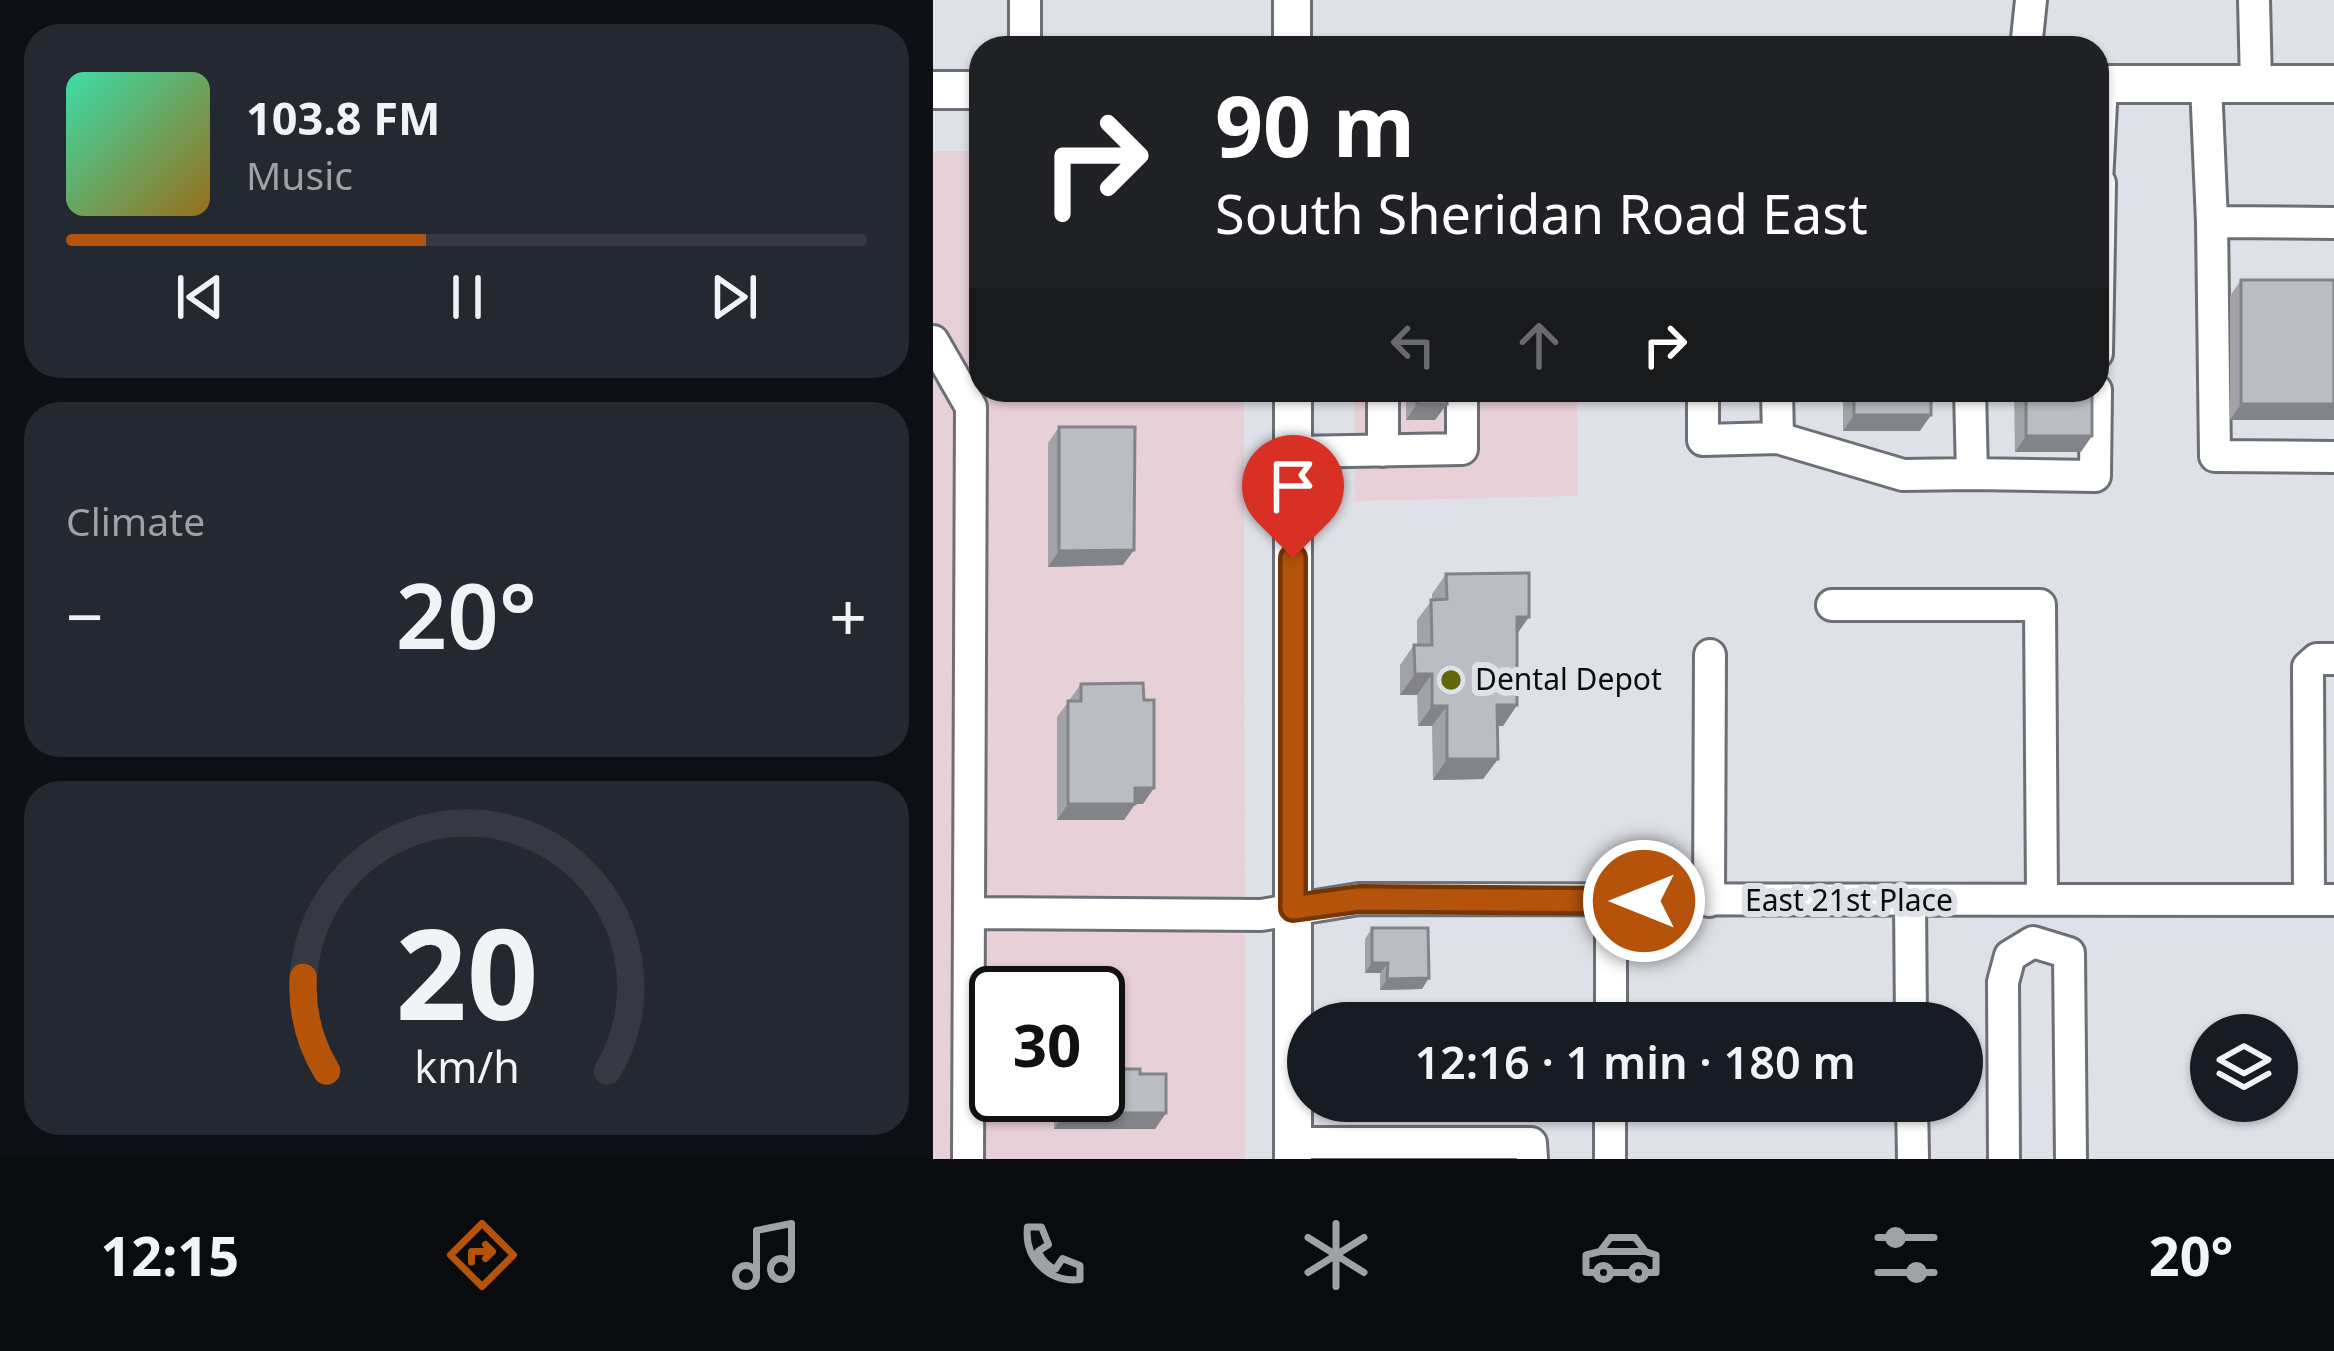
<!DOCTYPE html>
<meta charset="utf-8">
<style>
:root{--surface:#171b24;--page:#242831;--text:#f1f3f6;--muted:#9ea1a6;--line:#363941;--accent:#b45309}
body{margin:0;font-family:"Noto Sans",sans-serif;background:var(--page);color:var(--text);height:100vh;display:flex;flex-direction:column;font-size:45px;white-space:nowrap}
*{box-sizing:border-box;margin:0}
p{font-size:39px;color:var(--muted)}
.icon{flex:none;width:66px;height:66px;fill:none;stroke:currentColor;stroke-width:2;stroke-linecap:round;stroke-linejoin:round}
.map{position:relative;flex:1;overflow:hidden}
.side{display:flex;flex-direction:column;gap:24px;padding:24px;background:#0d0f14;width:933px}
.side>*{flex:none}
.hud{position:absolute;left:36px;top:36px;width:1140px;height:366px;border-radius:36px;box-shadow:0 3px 9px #0004;background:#202124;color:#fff;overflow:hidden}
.buttons{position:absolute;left:1257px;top:1014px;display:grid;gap:24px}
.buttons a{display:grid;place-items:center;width:108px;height:108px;border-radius:50%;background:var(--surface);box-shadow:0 3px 9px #0004;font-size:60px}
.speed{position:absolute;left:36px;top:966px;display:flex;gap:24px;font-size:60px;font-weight:700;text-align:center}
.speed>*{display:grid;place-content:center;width:156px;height:156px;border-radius:50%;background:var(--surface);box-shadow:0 3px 9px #0004;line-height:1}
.speed .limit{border:6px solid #111;border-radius:18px;background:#fff;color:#111}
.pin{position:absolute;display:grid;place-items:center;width:102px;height:102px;color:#fff;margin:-123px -51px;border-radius:50% 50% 50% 0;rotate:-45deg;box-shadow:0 0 12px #0007}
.pin .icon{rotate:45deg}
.me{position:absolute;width:132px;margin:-66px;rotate:270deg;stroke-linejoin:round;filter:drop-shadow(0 0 9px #0008)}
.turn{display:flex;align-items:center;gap:42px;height:252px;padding:0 48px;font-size:54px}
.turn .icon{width:156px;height:156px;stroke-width:2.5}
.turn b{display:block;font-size:84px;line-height:102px}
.lanes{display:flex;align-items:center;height:114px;padding:0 48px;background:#0003;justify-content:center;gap:60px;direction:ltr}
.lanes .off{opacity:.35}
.big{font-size:90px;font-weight:600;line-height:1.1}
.side .card{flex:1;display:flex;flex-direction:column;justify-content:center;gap:18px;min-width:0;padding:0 42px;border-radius:36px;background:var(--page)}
.side .dial{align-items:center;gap:0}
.dial svg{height:312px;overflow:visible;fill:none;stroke:var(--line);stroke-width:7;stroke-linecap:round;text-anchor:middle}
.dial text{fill:var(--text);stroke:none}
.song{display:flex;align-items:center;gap:36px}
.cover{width:144px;height:144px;border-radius:18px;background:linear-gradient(135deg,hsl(160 70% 55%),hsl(40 70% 35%))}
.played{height:12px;border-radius:6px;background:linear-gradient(90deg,var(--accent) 45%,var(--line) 45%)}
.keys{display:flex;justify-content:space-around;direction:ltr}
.heat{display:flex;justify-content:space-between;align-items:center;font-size:66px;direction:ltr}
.trip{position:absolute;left:354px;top:1002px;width:696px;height:120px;border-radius:60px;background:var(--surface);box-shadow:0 3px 9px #0004;font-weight:600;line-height:120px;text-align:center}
.menu{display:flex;height:192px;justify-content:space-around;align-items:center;background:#090b0e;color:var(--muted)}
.menu .icon{width:84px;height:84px}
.menu .selected{color:var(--accent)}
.menu b{font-size:54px;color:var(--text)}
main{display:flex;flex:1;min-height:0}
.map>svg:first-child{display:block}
.commercial{fill:#e8d0d9;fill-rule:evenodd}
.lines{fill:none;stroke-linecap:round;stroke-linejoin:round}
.minor-casing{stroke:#6d6f76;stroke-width:36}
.major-casing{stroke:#6d6f76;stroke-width:42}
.minor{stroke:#fff;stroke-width:30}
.major{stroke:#fff;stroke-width:36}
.wall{fill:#a1a3a9}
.shaded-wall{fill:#838489}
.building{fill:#bbbdc4;stroke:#838489;stroke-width:3}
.route-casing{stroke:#753606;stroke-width:30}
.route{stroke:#b45309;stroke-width:21}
.poi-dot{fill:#636807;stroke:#dfe1e8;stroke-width:4.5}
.labels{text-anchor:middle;stroke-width:12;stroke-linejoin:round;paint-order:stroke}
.poi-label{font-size:30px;fill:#0b0c0e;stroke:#dfe1e8;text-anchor:start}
.street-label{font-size:30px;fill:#0b0c0e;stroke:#dfe1e8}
</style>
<main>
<section class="side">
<div class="card">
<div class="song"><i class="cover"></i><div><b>103.8 FM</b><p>Music</p></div></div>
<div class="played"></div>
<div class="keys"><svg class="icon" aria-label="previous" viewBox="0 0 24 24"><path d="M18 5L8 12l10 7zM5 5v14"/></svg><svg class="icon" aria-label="pause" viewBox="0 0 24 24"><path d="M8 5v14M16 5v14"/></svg><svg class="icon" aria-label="next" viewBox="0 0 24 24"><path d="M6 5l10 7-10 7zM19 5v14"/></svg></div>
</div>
<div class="card"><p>Climate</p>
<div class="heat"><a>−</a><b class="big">20°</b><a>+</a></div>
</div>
<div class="card dial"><svg viewBox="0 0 100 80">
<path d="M14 69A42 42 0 1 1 86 69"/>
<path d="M14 69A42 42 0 0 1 8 45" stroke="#b45309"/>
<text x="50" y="56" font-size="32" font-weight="700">20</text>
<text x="50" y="72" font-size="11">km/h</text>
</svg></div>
</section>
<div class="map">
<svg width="1401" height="1159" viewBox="0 0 1401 1159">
<rect width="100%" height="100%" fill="#dfe1e8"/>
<!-- commercial -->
<path class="commercial" d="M0 151H48V390H311L312 1159H0ZM63 993H165V1095H63Z
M421 390H644L645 496 422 501Z"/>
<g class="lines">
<!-- minor casing -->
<g class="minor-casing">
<path id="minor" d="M1321 0 1323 84
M92 48V0
M1093 48 1098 0
M1273 84 1279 222 1401 223
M1164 183 1169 84
M1279 222 1282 456 1401 457
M0 341 38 407 35 1159
M1164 353 1167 183
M770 390V440L845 438 970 475 1039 474 1037 390
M844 390 845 438
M450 451V390
M360 452 529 449V390
M1039 474 1162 476 1163 390
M899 605H1107L1109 900
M977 900 978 1023
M1376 900 1375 667 1384 659H1401
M776 901 777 655
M36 913 328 915 426 899 1401 900
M678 1023V901
M979 1101 980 1159
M360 1143H598L599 1159
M677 1159V1101
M1071 1159 1070 982 1077 956 1100 942 1136 953 1138 1159"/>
</g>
<!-- major casing -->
<g class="major-casing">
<path id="major" d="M359 0V48
M1164 84H1401
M0 90H48
M360 1159V390"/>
</g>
<!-- minor -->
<use href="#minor" class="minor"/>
<!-- major -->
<use href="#major" class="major"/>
</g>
<!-- wall -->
<path class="wall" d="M1308 280H1401V420H1297V296Z
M473 390H514V404L502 420H473Z
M910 390H998L987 431H910Z
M1081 390H1159L1148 452H1082Z
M126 427 190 565 115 567V443Z
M513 574 584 635V705L570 726H565V759L550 779 500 780 499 726H485L484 695H467V665L481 645H484V620L499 600V594Z
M148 684 210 804H202L191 820H124V717Z
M439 928 489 989 447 990V973H432V939Z
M182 1069 207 1074 233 1113 222 1129H121V1095H165Z"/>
<!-- shaded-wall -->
<path class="shaded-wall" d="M656 390H742L734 400H649Z
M484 404H514L502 420H473Z
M1308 404H1401V420H1297Z
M921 415H998L987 431H910Z
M1093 436H1159L1148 452H1082Z
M201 550 190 565 115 567 126 551Z
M584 617H596L582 637Z
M482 674H499L484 695H467Z
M564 705H584L570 726H550Z
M499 706H514L499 726H485Z
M514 759H565L550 779 500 780Z
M202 788H221L210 804H202L191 820H124L135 804Z
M439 963H455L447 973H432Z
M496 978 489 989 447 990 454 979Z
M132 1113H233L222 1129H121Z"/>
<!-- building -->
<path class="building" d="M1308 280H1401V404H1308Z
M484 390H514V404H484Z
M921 390H998V415H921Z
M1093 390H1159V436H1093Z
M126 427H202L201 550 126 551Z
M596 573V617H584V705H564L565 759H514V706H499V674H482L481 645H499L498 600 514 599 513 574Z
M210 683 211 700H221V788H202V804H135V701H148V684Z
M439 928H495L496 978 454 979 455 963H439Z
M182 1069H207V1074H233V1113H132V1095H165V1074H182Z"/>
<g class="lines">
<!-- route casing -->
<g class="route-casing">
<path id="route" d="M360 558V908L426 899 711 901"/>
</g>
<!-- route -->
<use href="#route" class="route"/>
</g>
<!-- markers -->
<circle class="poi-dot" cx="518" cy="680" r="12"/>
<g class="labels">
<!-- poi labels -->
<g class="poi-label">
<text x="542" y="690">Dental Depot</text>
</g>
<!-- street labels -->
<g class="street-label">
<text x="916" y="911">East 21st Place</text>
</g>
</g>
</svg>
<div class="buttons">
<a><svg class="icon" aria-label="layers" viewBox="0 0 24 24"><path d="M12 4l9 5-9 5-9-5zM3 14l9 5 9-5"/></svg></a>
</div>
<div class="speed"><div class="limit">30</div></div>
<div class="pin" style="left:360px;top:558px;background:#d93025"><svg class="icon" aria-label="arrive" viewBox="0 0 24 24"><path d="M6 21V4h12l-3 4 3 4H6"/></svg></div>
<svg class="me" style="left:711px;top:901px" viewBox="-20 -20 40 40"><circle r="17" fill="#b45309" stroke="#fff" stroke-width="3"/><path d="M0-11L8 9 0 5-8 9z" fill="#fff"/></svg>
<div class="trip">12:16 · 1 min · 180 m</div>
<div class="hud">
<div class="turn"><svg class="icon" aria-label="right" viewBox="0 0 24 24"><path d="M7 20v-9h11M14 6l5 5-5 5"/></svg><div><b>90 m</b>South Sheridan Road East</div></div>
<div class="lanes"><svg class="icon off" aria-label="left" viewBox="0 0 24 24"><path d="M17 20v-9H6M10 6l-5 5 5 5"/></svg><svg class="icon off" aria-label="ahead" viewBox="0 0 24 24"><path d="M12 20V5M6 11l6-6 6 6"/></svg><svg class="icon" aria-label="right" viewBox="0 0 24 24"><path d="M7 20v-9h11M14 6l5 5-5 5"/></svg></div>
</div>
</div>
</main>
<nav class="menu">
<b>12:15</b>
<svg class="icon selected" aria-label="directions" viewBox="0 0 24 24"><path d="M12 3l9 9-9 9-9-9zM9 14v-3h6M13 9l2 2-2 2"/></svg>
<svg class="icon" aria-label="music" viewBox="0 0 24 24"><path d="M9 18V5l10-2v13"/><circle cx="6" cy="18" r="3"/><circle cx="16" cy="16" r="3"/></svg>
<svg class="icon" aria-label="phone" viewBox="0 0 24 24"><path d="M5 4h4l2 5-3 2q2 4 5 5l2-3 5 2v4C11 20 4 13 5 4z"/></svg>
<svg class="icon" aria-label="climate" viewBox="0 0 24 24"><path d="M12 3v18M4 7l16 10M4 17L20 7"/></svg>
<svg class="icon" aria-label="car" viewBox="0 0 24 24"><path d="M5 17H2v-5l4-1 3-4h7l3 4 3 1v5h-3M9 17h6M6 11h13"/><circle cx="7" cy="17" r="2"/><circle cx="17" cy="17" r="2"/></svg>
<svg class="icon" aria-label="filters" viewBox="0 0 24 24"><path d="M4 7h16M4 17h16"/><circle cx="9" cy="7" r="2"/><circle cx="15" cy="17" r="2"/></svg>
<b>20°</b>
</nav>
